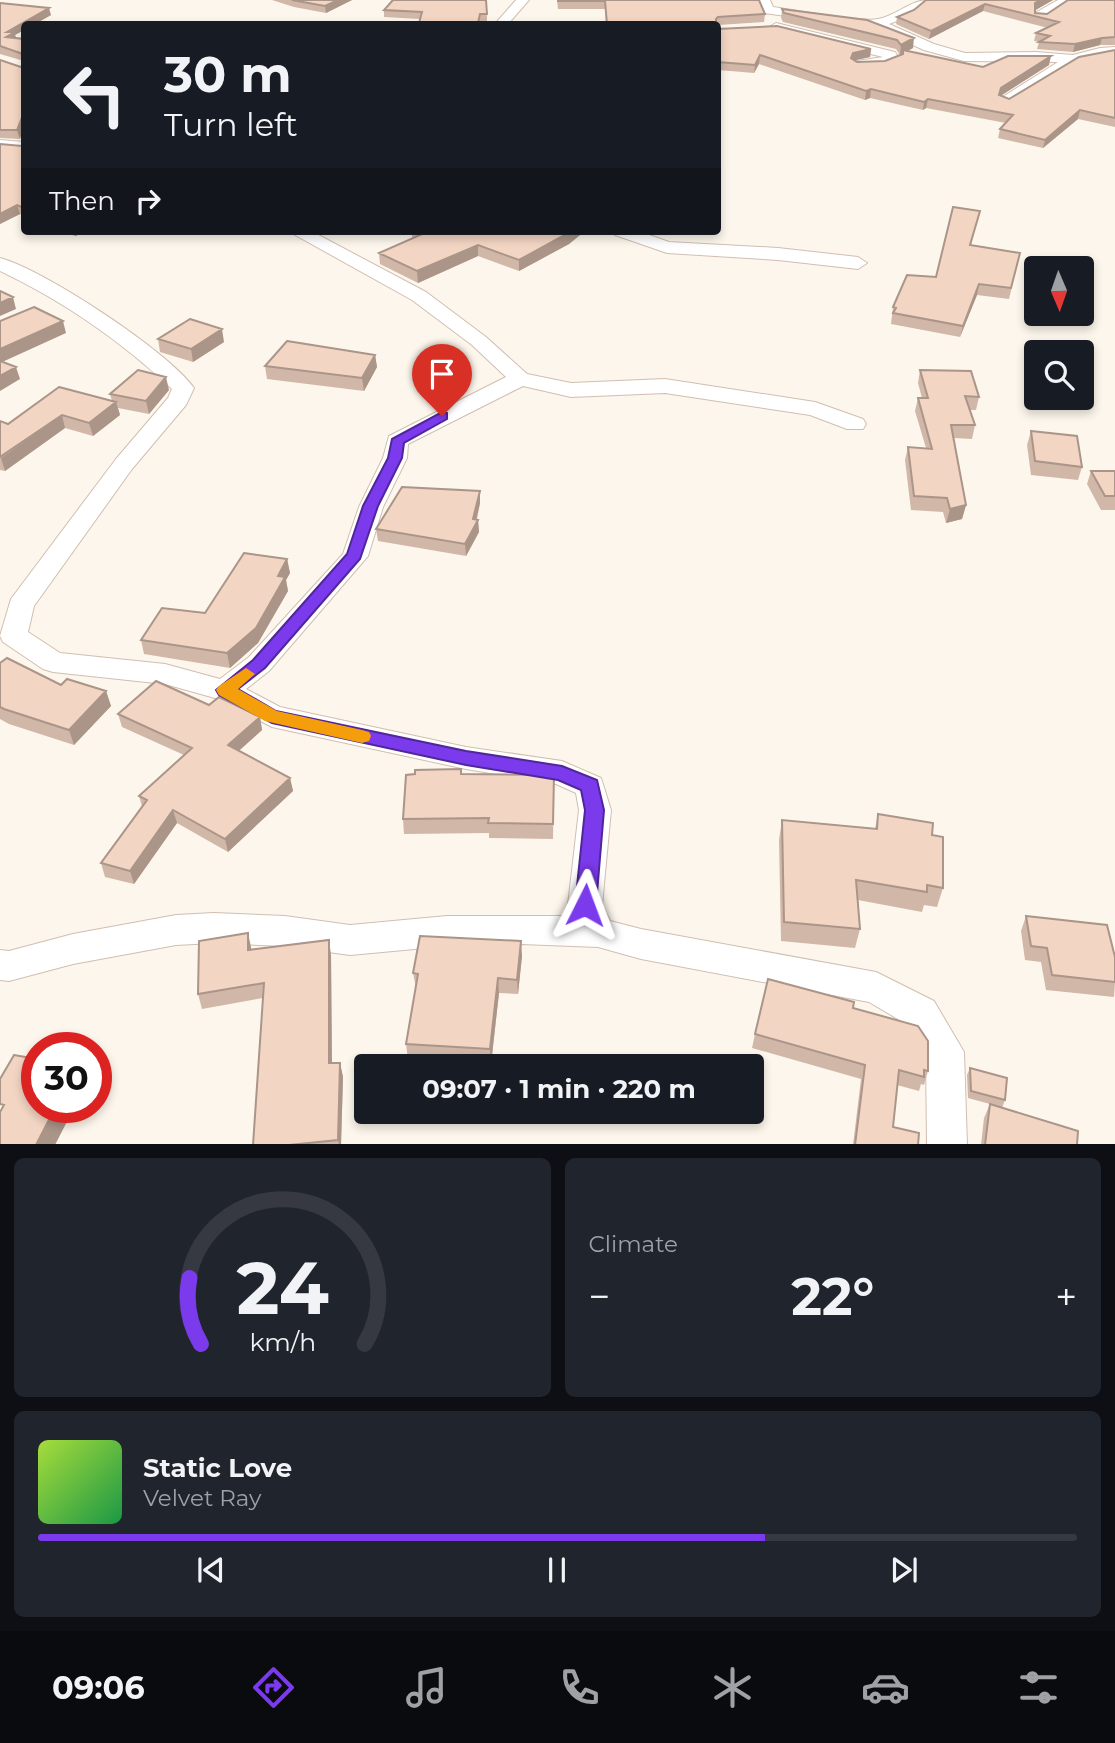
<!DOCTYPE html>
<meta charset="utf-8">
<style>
:root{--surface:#171b24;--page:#20242c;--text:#f1f3f6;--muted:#9ea1a6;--line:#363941;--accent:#7c3aed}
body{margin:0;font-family:Montserrat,sans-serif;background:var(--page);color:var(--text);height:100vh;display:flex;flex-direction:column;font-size:26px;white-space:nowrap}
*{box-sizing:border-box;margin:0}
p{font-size:23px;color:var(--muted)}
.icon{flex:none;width:38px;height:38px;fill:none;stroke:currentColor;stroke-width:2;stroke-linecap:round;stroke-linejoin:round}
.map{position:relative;height:1144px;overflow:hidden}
.panel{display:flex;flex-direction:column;gap:14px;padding:14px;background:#0d0f14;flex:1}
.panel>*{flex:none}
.guide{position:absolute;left:21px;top:21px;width:700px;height:214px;border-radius:7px;box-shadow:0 4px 10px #0003;background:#171b24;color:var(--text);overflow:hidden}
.needle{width:46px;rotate:178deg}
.fabs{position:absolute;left:1024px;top:256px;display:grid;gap:14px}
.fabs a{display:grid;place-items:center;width:70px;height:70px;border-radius:7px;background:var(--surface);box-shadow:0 4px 10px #0003;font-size:35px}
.speed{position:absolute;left:21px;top:1032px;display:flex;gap:14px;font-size:35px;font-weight:700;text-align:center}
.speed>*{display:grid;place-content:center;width:91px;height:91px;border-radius:50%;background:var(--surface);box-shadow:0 4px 10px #0003;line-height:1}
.speed .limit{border:10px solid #d22;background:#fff;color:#111}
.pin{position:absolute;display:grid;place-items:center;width:60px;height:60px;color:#fff;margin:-72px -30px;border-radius:50% 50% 50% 0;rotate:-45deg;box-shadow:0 0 7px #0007}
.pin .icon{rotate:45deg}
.me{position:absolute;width:77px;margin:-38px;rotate:3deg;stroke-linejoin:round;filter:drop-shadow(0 0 5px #0008)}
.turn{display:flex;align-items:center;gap:24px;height:147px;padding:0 28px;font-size:32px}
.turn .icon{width:91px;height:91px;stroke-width:2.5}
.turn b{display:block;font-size:49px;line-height:60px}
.then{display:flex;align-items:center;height:66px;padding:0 28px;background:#0003;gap:14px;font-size:26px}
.big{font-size:52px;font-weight:700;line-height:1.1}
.panel .tile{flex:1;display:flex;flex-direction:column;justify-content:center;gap:10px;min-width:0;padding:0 24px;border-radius:10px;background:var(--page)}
.panel .dial{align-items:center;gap:0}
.dial svg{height:182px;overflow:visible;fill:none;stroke:var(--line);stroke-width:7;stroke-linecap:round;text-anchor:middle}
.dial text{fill:var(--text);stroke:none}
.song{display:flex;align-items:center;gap:21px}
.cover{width:84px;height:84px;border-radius:10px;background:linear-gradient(135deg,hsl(80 70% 55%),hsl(140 70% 35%))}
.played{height:7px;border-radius:4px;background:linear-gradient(90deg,var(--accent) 70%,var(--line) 70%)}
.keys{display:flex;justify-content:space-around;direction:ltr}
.heat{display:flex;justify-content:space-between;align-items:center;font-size:38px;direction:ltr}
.panel .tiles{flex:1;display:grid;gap:14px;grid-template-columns:1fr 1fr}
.tile:last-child{grid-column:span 2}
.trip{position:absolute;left:354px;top:1054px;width:410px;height:70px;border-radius:7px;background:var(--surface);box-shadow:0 4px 10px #0003;font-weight:700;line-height:70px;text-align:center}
.menu{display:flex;height:112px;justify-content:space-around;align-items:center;background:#090b0e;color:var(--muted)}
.menu .icon{width:49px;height:49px}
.menu .selected{color:var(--accent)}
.menu b{font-size:32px;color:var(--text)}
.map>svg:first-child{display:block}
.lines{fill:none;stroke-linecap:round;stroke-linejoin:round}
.street-casing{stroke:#d1beb0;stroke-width:2}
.street{fill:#fff;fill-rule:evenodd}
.wall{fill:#d1b7a8}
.shaded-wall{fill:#aa9588}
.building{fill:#f3d5c3;stroke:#aa9588;stroke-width:2}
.route{fill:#7c3aed;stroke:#51269a;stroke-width:2}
.slow{fill:#f59e0b}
</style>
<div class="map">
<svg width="1115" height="1145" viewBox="0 0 1115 1145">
<rect width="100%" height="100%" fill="#fdf6ec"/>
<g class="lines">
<!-- street casing -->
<g class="street-casing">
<path id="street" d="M516 0H529L508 24H495Z
M758 0H770L773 7C794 10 862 23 878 19 898 15 910 0 929 0L912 15 889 24 934 44 965 53 1036 52 1073 55 1100 48 1115 47V55L1100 56 1076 63 1006 105 999 101 1001 98 1058 62 964 61 924 50 875 28 764 13Z
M1058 0H1073L1045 19H1035V13Z
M776 23 895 52 900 60 893 64 857 67V61L883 57 771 30 769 27Z
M0 140 24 142V152L0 150Z
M288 231H311L426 292 486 337 527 374 571 383 665 379 815 402 863 419 866 424 863 429H847L810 415 665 393 571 397 523 386 408 444 407 458 383 507 368 556 269 671 246 689 280 707 466 747 562 761 601 778 611 810 602 905 610 921 641 929 876 972 934 1001 964 1052 967 1145H927L926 1055 908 1025 869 1002 641 959 598 947 521 944 447 946 350 955 285 946 214 943 176 945 73 964 9 981 0 980V950L9 951 73 934 176 915 214 913 285 916 350 925 447 916H573L568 905 579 810 576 793 556 784 466 769 272 727 215 698 165 684 53 672 43 669 3 642 0 636 11 599 116 459 168 398 172 389C121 341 63 301 0 271V258C43 269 169 352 194 388L186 405 132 469 34 606 28 632 60 653 165 664 220 679 249 657 343 554 359 507 383 458 389 436 506 377 472 345 412 300Z
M612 231H638L669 242 778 248 858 257 867 263 858 269 778 260 667 253 615 235Z"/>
</g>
<!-- street -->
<use href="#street" class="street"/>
</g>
<!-- wall -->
<path class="wall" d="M272 0H352L326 13 294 7Z
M557 0H759L765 14 764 22 718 25 606 24 605 9H558Z
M926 0H1053L1035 10V13L1047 14 1115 0V45H1100L1073 52 1037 49 1039 42 1034 41 1036 33 1048 28 983 11 929 39 896 24 897 17 914 10Z
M0 3 51 15 35 24H24V30L15 35 16 38 24 39V61L0 54Z
M782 9 867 20 913 48 907 51 983 67 1049 65 1001 95 1009 99 1115 50V127L1078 119 1043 148 998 138 1000 129 1006 123 926 108 923 110 870 98 865 100 759 64 754 73 718 70V29L871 49 870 57 854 60 857 62 885 61 903 54V53L900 55 896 49 783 22 781 18Z
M384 10 487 14V21H480L479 24H419L420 19 384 17Z
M0 60 21 67 24 64V125L20 139 0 138Z
M24 143V216L20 214 0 224V144L22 146Z
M977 221 971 245 1020 253 1009 299 977 295 960 337 891 324 893 307 936 277Z
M62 231H89L75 236Z
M412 231H585L569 244 519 271 478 256 418 283 380 264 379 253 414 238 412 237Z
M158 339 224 342 193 362 160 352Z
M375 355 377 367 364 391 267 379 265 366Z
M920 370 979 397 976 410H970L975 425 972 439 954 438 966 505 962 519 946 523 943 512 911 510 905 460 908 447 926 448 915 411 918 398H922L918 383Z
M169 390 149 414 118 408 120 415 93 436 65 428 5 471 0 470V421L8 424 112 401 110 394Z
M1031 431 1082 467 1078 480 1031 475 1027 445Z
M1091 471H1115V510H1101L1087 484Z
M480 503 477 519 478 520 479 532 466 556 378 541 376 529Z
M287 559 290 573 286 580 288 591 258 643 230 668 144 654 141 640 205 613Z
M0 663 61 685 106 691 111 706 74 745 9 724 0 719Z
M209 705 260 717 262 730 239 750 290 778 293 791 228 852 177 823 134 884 105 877 101 863 142 806 139 796 184 755 122 727 118 714Z
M462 774 554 775 553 839 489 838V833L404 834 403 819Z
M878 814 932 835 943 888 937 907 924 905 922 912 858 900 860 929 855 948 781 941 779 840 782 820 875 829Z
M1026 916 1115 982 1114 997 1046 990 1041 962 1025 960 1021 931Z
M251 949 331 955 332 1063H340L343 1077 341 1145H253L263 998 202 1009 198 994Z
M522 956 518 994 499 993 491 1064 408 1059 406 1044 416 988 413 973Z
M853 1008 928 1071 924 1085 921 1084 919 1091 897 1085 893 1127 918 1145H853L861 1079 752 1048 755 1034Z
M970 1068 1005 1100 1002 1108 1077 1145H981L984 1118 990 1104 968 1098 967 1075Z"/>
<!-- shaded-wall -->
<path class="shaded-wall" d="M338 0H352L326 13 325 6Z
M1041 0H1053L1034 11 1035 3Z
M985 4 983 11 929 39 931 31Z
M49 8 51 15 35 24H24V30L15 35 17 40 8 45 7 32Z
M914 38 913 48 900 55 901 45Z
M1102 38 1100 45 1073 52 1075 44Z
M871 49 870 57 852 61 851 58 853 53Z
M760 55 759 64 754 73 755 65Z
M1051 56 1049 65 999 97 1001 88Z
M871 89 870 98 865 100 866 91Z
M928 99 926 108 923 110 924 102Z
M1080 110 1078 119 1043 148 1045 140Z
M23 115 24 125 20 139 17 130Z
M17 205 20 214 0 224V214Z
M74 231H89L75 236Z
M572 231H585L569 244 519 271V260Z
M478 245V256L418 283 417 271Z
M979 284 977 295 960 337 963 326Z
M13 297 16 309 0 316V303Z
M63 321 66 333 0 363V349Z
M222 329 224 342 193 362 191 349Z
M375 355 377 367 364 391 362 378Z
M16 367 20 379 0 391V376Z
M166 377 169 390 149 414 146 401Z
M116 402 120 415 93 436 89 423Z
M62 415 65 428 5 471 1 458Z
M480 491V503L475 525 478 520 479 532 466 556 465 544 473 519Z
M966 505 962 519 946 523 950 509Z
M287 559 290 573 286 580 288 591 258 643 230 668 227 653 278 576Z
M106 691 111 706 74 745 69 730Z
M260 717 262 730 231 758 228 745Z
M290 778 293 791 228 852 225 839Z
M173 810 177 823 134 884 130 871Z
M248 933 251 947 252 964 248 950Z
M329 940 331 955 332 1078 329 1063Z
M521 941 522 956 518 994 517 980Z
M498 978 499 993 491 1064 490 1049Z
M340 1063 343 1077 341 1145H339L338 1140Z
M55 1108H74L55 1145H36Z"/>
<!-- building -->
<path class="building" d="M292 0H338L325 6Z
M393 0H486L487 14H480L478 23H419L422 12 384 10Z
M558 0H759L765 14 718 17 716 19V24H607L605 1H558Z
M926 0H1041L1035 3V13L1047 14 1068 0H1115V37L1102 38 1075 44 1039 42 1050 36 1036 33 1059 22 985 4 931 31 897 17 914 10Z
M0 3 49 8 7 32H15L6 37 24 39V63L23 54 0 46Z
M782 9 867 20 914 38 901 45 897 40 784 13Z
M777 26 871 49 853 53 851 58 857 62 885 61 903 54V50L983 67 1008 56H1051L1001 88 999 95 1009 99 1079 57 1115 50V118L1080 110 1045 140 1000 129 1013 115 928 99 924 102 871 89 866 91 760 55 755 65 718 62V29Z
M0 60 21 67 24 64V115H23L17 130H0Z
M24 143V208L17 205 0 214V144L22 146Z
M953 207 980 211 970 245 1020 253 1011 288 979 284 963 326 893 313 896 308 893 307 907 275 936 277Z
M424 231H572L519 260 478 245 417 271 379 253 427 232Z
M0 291 13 297 0 303Z
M34 307 63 321 0 349V321Z
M190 319 222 329 191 349 158 339Z
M287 341 375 355 362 378 265 366Z
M0 361 16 367 0 376Z
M138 370 166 377 146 401 110 394Z
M920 370 971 371 979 397 965 396 975 425H951L966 505 950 509 947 498 914 496 908 447 932 449 918 398H928Z
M59 387 116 402 89 423 62 415 0 457V421L8 424Z
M1031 431 1077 436 1082 467 1035 461Z
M1091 471H1115V496H1105Z
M402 487 480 491 473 519 478 520 465 544 376 529Z
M244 553 287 559 278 576 285 577 256 628 227 653 141 640 162 608 205 613Z
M7 658 61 685 67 679 106 691 69 730 4 709 0 707V663Z
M156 681 209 705 219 697 260 717 228 745 290 778 225 839 173 810 130 871 101 863 147 800 139 796 192 748 118 714Z
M461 769V774L554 775 553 824 488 823 489 818 403 819 406 775 415 774V770Z
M878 814 933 823 932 835 943 837V888L927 885V892L856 880 860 929 784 922 782 820 877 829Z
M1026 916 1107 925 1115 957V982L1052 975 1047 948 1031 946Z
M248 933V950L329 940V1063H340L338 1140 289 1145H253L264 983 198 994 199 941Z
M420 936 521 941 517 980 498 978 490 1049 406 1044 418 974 413 973Z
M768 979 854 1002 853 1008 918 1026 928 1041V1071L924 1070V1077L899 1070 893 1127 919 1133 918 1145H855L865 1065 755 1034Z
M14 1055 37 1059V1108H55L36 1145H0V1112L4 1105 0 1104V1079Z
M703 1059 731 1066H702Z
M970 1068 1007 1078 1005 1100 971 1091Z
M990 1104 1078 1131 1077 1145H985Z"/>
<!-- route -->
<path class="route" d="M442 412 447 413V419L404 443 402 458 378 506 360 559 265 668 238 689 276 711 466 751 562 766 597 780 604 810 596 905 593 911 585 913 578 911 575 905 585 810 581 790 558 780 466 765 272 723 219 695 216 690 253 660 347 554 363 506 388 458 392 439Z"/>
<!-- slow -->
<path class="slow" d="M246 668 255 674 238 689 277 711 362 730 369 732 371 736 369 741 362 743 265 721 219 695 216 690 219 686Z"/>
</svg>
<div class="fabs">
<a><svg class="needle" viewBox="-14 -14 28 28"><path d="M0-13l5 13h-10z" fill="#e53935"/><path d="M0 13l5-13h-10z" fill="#9ea1a6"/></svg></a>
<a><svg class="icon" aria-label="search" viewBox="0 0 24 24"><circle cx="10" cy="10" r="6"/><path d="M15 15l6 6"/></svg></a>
</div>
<div class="speed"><div class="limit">30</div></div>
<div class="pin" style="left:442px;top:416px;background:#d93025"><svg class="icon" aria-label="arrive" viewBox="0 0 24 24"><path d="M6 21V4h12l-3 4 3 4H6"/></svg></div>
<svg class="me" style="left:585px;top:905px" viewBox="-20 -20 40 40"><path d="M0-17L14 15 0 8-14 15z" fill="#7c3aed" stroke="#fff" stroke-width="4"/></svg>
<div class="trip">09:07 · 1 min · 220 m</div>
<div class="guide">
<div class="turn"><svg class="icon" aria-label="left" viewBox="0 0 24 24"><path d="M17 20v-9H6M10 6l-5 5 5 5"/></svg><div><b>30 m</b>Turn left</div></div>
<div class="then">Then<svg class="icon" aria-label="right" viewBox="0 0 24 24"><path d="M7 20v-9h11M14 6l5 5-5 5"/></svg></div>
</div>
</div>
<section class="panel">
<div class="tiles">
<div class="tile dial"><svg viewBox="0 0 100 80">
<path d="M14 69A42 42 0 1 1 86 69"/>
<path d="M14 69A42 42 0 0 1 9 40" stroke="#7c3aed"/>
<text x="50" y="56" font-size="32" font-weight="700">24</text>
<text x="50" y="72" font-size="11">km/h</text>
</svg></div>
<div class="tile"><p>Climate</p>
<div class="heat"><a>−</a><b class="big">22°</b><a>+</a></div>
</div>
<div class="tile">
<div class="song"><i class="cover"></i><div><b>Static Love</b><p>Velvet Ray</p></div></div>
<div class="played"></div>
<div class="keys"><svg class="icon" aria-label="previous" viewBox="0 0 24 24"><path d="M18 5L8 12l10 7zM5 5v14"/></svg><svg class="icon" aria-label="pause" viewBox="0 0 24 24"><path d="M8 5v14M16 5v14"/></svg><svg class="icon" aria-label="next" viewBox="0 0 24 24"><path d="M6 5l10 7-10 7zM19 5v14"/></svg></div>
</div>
</div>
</section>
<nav class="menu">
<b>09:06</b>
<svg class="icon selected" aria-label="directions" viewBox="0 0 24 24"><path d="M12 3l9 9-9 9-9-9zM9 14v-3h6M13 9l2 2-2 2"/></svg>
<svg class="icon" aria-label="music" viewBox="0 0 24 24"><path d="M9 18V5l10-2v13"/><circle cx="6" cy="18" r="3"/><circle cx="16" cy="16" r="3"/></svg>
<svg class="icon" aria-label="phone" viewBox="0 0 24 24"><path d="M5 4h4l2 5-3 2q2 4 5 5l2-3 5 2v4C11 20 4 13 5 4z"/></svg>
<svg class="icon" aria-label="climate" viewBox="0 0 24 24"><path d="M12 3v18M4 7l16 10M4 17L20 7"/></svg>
<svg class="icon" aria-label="car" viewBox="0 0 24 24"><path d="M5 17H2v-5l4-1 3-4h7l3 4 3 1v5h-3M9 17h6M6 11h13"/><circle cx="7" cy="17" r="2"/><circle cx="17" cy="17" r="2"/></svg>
<svg class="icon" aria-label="filters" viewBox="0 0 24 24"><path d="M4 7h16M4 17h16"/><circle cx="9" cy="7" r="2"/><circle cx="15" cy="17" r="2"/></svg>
</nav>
